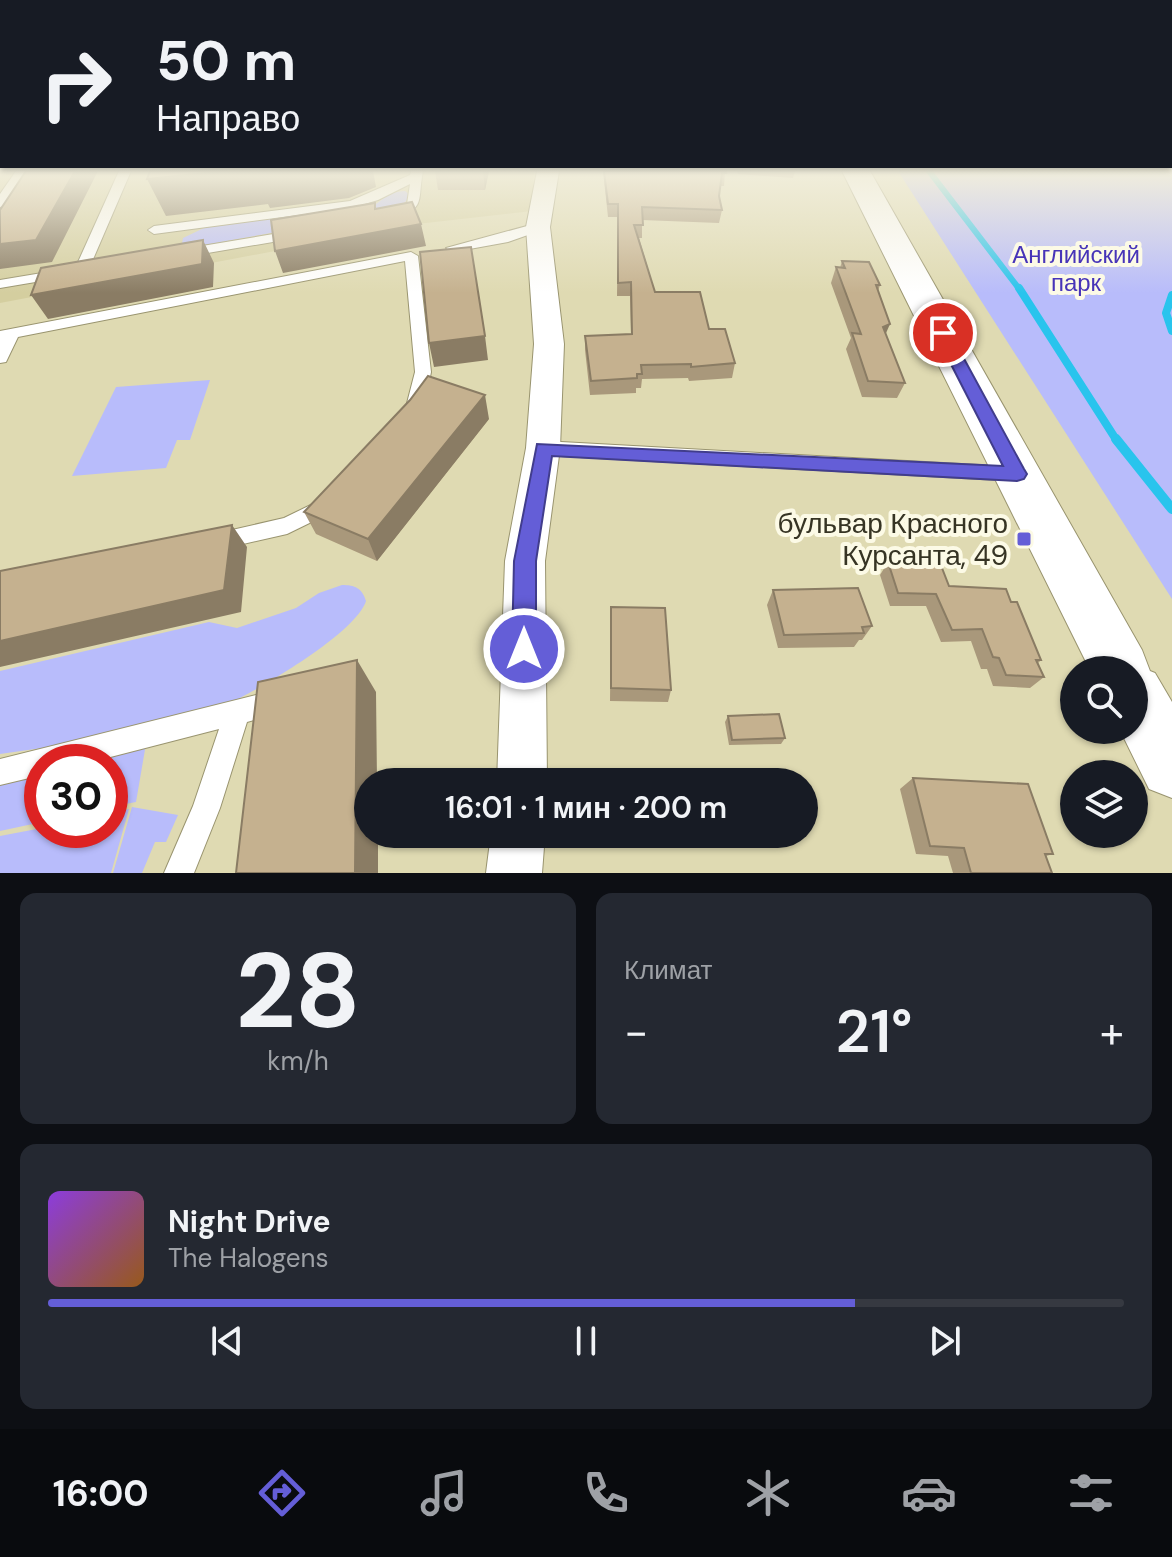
<!DOCTYPE html>
<html lang="ru">
<meta charset="utf-8">
<style>
:root{--surface:#171b24;--page:#242831;--text:#f1f3f6;--muted:#9ea1a6;--line:#363941;--accent:#645ed7}
body{margin:0;font-family:"DM Sans",sans-serif;background:var(--page);color:var(--text);height:100vh;display:flex;flex-direction:column;font-size:30px;white-space:nowrap}
*{box-sizing:border-box;margin:0}
p{font-size:26px;color:var(--muted)}
.icon{flex:none;width:44px;height:44px;fill:none;stroke:currentColor;stroke-width:2;stroke-linecap:round;stroke-linejoin:round}
.map{position:relative;height:873px;overflow:hidden}
.panel{display:flex;flex-direction:column;gap:20px;padding:20px;background:#0d0f14;flex:1}
.panel>*{flex:none}
.top-card{position:absolute;left:0px;top:0px;width:1172px;height:168px;box-shadow:0 2px 6px #0004;background:#171b24;color:var(--text);overflow:hidden}
.buttons{position:absolute;left:1060px;top:656px;display:grid;gap:16px}
.buttons a{display:grid;place-items:center;width:88px;height:88px;border-radius:50%;background:var(--surface);box-shadow:0 2px 6px #0004;font-size:40px}
.speed{position:absolute;left:24px;top:744px;display:flex;gap:16px;font-size:40px;font-weight:700;text-align:center}
.speed>*{display:grid;place-content:center;width:104px;height:104px;border-radius:50%;background:var(--surface);box-shadow:0 2px 6px #0004;line-height:1}
.speed .limit{border:12px solid #d22;background:#fff;color:#111}
.pin{position:absolute;display:grid;place-items:center;width:68px;height:68px;color:#fff;margin:-34px;border:4px solid #fff;border-radius:50%;box-shadow:0 2px 8px #0007}
.me{position:absolute;width:88px;margin:-44px;rotate:0deg;stroke-linejoin:round;filter:drop-shadow(0 0 6px #0008)}
.turn{display:flex;align-items:center;gap:28px;height:168px;padding:0 24px;font-size:36px}
.turn .icon{width:104px;height:104px;stroke-width:2.5}
.turn b{display:block;font-size:56px;line-height:68px}
.big{font-size:60px;font-weight:600;line-height:1.1}
.panel .widget{flex:1;display:flex;flex-direction:column;justify-content:center;gap:12px;min-width:0;padding:0 28px;border-radius:16px;background:var(--page)}
.panel .dial{align-items:center;gap:0}
.dial b{font-size:104px;line-height:1}
.song{display:flex;align-items:center;gap:24px}
.cover{width:96px;height:96px;border-radius:12px;background:linear-gradient(135deg,hsl(270 70% 55%),hsl(30 70% 35%))}
.played{height:8px;border-radius:4px;background:linear-gradient(90deg,var(--accent) 75%,var(--line) 75%)}
.keys{display:flex;justify-content:space-around;direction:ltr}
.heat{display:flex;justify-content:space-between;align-items:center;font-size:44px;direction:ltr}
.panel .tiles{flex:1;display:grid;gap:20px;grid-template-columns:1fr 1fr}
.widget:last-child{grid-column:span 2}
.trip{position:absolute;left:354px;top:768px;width:464px;height:80px;border-radius:40px;background:var(--surface);box-shadow:0 2px 6px #0004;font-weight:600;line-height:80px;text-align:center}
.tabs{display:flex;height:128px;justify-content:space-around;align-items:center;background:#090b0e;color:var(--muted)}
.tabs .icon{width:56px;height:56px}
.tabs .on{color:var(--accent)}
.tabs b{font-size:36px;color:var(--text)}
.map>svg:first-child{display:block}
.built{fill:#d4ce9f}
.green{fill:#b8bcfb}
.lines{fill:none;stroke-linecap:round;stroke-linejoin:round}
.stream-far2{stroke:#29c4ed;stroke-width:6}
.stream-far1{stroke:#29c4ed;stroke-width:8}
.stream{stroke:#29c4ed;stroke-width:10}
.lane-casing{stroke:#99946f;stroke-width:2}
.street-casing{stroke:#99946f;stroke-width:2}
.secondary-casing{stroke:#99946f;stroke-width:2}
.lane{fill:#fff;fill-rule:evenodd}
.street{fill:#fff;fill-rule:evenodd}
.secondary{fill:#fff;fill-rule:evenodd}
.wall{fill:#a9987b}
.shaded-wall{fill:#8a7c64}
.building{fill:#c5b18f;stroke:#8a7c64;stroke-width:2}
.route{fill:#645ed7;stroke:#413d8c;stroke-width:2}
.poi-dot{fill:#645ed7;stroke:#fcfae6;stroke-width:3}
.labels{text-anchor:middle;stroke-width:8;stroke-linejoin:round;paint-order:stroke}
.far-park-label{font-size:24px;fill:#4734b8;stroke:#fcfae6}
.poi-label{font-size:28px;fill:#363424;stroke:#fcfae6;text-anchor:end}
</style>
<div class="map">
<svg width="1172" height="873" viewBox="0 0 1172 873">
<rect width="100%" height="100%" fill="#dfdab2"/>
<!-- built -->
<path class="built" d="M0 171H534L532 211 417 224 0 303Z"/>
<!-- green -->
<path class="green" d="M898 171H1172V599Z
M405 191 409 194C406 207 394 209 383 213L181 249 183 238 206 227 307 213C327 218 352 216 371 207 386 199 385 192 405 191Z
M210 380 190 440H177L166 468 72 476 116 387Z
M342 585C355 585 362 588 366 601 356 633 260 689 228 704L63 745 0 754V671L209 622 237 628 296 608 319 593Z
M147 738 136 802 110 807V762H58Z
M42 766V822L0 831V778Z
M132 807 178 815 166 842H155L142 873H113Z
M129 809 111 873H0V836L42 828V830H110V813Z"/>
<g class="lines">
<!-- stream-far2 -->
<path class="stream-far2" d="M929 171 1020 290"/>
<!-- stream-far1 -->
<path class="stream-far1" d="M1019 288 1117 441
M1172 295 1166 313 1172 331"/>
<!-- stream -->
<path class="stream" d="M1116 439 1172 509"/>
<!-- lane casing -->
<g class="lane-casing">
<path id="lane" d="M16 171H28L4 206 0 207V194Z
M119 171H131L88 271 81 275 76 274 74 271Z
M411 171H423C417 200 427 208 393 220L387 216 407 204 410 184 378 200 351 208 154 234 148 230 154 226 350 201 410 175Z
M538 223 542 224V230L508 242 453 252 446 248Z
M297 230 303 234 302 237 184 257 177 253 184 249Z
M411 252 418 256 431 372 424 407 415 413 406 407 415 372 405 261 18 337 6 362 0 363V331Z
M60 270 67 274 65 277 0 288V280Z
M543 441 1016 467 1023 469 1025 474 1023 479 1016 481 543 455 537 453 534 448 537 443Z
M325 498 332 500 335 506 332 512 287 534 217 550 210 547 207 541 210 535 284 518Z
M276 690 285 693 288 702 285 711 247 722 220 808 194 873H164L193 806 219 729 91 762H42V775L0 785V759Z"/>
</g>
<!-- street casing -->
<g class="street-casing">
<path id="street" d="M537 171H559L550 227 564 344 560 448 545 561 547 782H497L505 561 526 448 534 344 526 227Z
M491 834H545L542 873H486Z"/>
</g>
<!-- secondary casing -->
<g class="secondary-casing">
<path id="secondary" d="M842 171H870L1142 650 1150 671 1155 673 1172 702V798L1149 789 1120 730H1134V670H1090Z"/>
</g>
<!-- lane -->
<use href="#lane" class="lane"/>
<!-- street -->
<use href="#street" class="street"/>
<!-- secondary -->
<use href="#secondary" class="secondary"/>
</g>
<!-- wall -->
<path class="wall" d="M435 171H489L485 190H438Z
M603 171H725L724 186H720L719 196 722 210 719 223 642 220V238H639L655 292 709 329 735 363 732 378 689 381 688 378 642 379 641 388H636V393L590 395 585 350V336L631 334 630 296H617L618 217H608Z
M737 171H795L793 178 738 174Z
M842 261 880 285 878 291 886 335 905 383 897 398 862 397 846 349 851 338 831 283 836 267 840 268Z
M489 419 377 561 316 534 304 512Z
M888 562 949 586 1011 602 1041 660 1038 663 1044 677 1030 688 993 686 987 669H981L971 641 941 642 926 606H890L880 575Z
M773 590 872 626 862 640H859L854 647 778 648 767 605Z
M611 607 671 690 668 702 610 701Z
M728 716 785 738 781 744 729 745 725 722Z
M913 778 1053 854 1046 856 1052 873H953L948 856 916 854 900 789Z"/>
<!-- shaded-wall -->
<path class="shaded-wall" d="M75 171H98L52 262 0 269V244Z
M225 171H373L376 187 349 198 270 208 268 204 166 216 147 179Z
M483 171H489L485 190Z
M421 224 426 246 283 273 275 251Z
M203 240 214 263 213 287 48 319 31 295Z
M890 324 883 340V327Z
M485 336 488 360 434 367 429 343Z
M485 395 489 419 377 561 368 539Z
M232 525 247 547 241 612 0 667V641Z
M357 660 376 692 377 782H368V834H378V873H355Z"/>
<!-- building -->
<path class="building" d="M26 171H75L36 240 0 244V210Z
M150 171H225L147 179Z
M604 171H725L726 173H722L719 196 722 210 642 207 643 225H634L655 292H700L709 329H725L735 363 691 367V364L641 365 642 374H637V378L591 381 585 336 632 334 631 282 618 283V204H608Z
M412 202 421 224 275 251 271 220 375 203V209Z
M203 240 202 264 31 295 41 268Z
M471 247 485 336 429 343 420 252Z
M842 261 869 262 880 285H876L890 324 883 327 905 383 868 381 852 333 861 334 836 267 845 268Z
M428 376 485 395 368 539 304 512 410 400Z
M232 525 224 590 0 641V571Z
M888 562 940 563 949 586 1006 589 1011 602H1017L1041 660H1036L1044 677 1006 675 999 658 993 657 982 629 952 630 936 594 898 593Z
M858 588 872 626 862 627 864 633 784 635 773 590Z
M611 607 665 608 671 690 611 688Z
M357 660 355 873H236L258 682Z
M779 714 785 738 732 740 728 716Z
M913 778 1028 784 1053 854H1045L1052 873H971L964 848 930 846Z"/>
<!-- sky -->
<linearGradient id="sky" x2="0" y2="1"><stop stop-color="#5bbaea"/><stop offset="0.58" stop-color="#f1eedc"/><stop offset="1" stop-color="#f1eedc" stop-opacity="0"/></linearGradient>
<rect width="1172" height="293" fill="url(#sky)"/>
<!-- route -->
<path class="route" d="M943 328 950 333 1024 469 1027 474 1024 479 1017 481 552 456 536 561V649L533 657 524 661 516 657 512 649 514 561 537 444 1003 466 935 333Z"/>
<!-- markers -->
<rect class="poi-dot" x="1016" y="531" width="16" height="16" rx="4"/>
<g class="labels">
<!-- far-park labels -->
<g class="far-park-label">
<text x="1076" y="263">Английский<tspan x="1076" dy="28">парк</tspan></text>
</g>
<!-- poi labels -->
<g class="poi-label">
<text x="1008" y="533">бульвар Красного<tspan x="1008" dy="32">Курсанта, 49</tspan></text>
</g>
</g>
</svg>
<div class="buttons">
<a><svg class="icon" aria-label="search" viewBox="0 0 24 24"><circle cx="10" cy="10" r="6"/><path d="M15 15l6 6"/></svg></a>
<a><svg class="icon" aria-label="layers" viewBox="0 0 24 24"><path d="M12 4l9 5-9 5-9-5zM3 14l9 5 9-5"/></svg></a>
</div>
<div class="speed"><div class="limit">30</div></div>
<div class="pin" style="left:943px;top:333px;background:#d93025"><svg class="icon" aria-label="arrive" viewBox="0 0 24 24"><path d="M6 21V4h12l-3 4 3 4H6"/></svg></div>
<svg class="me" style="left:524px;top:649px" viewBox="-20 -20 40 40"><circle r="17" fill="#645ed7" stroke="#fff" stroke-width="3"/><path d="M0-11L8 9 0 5-8 9z" fill="#fff"/></svg>
<div class="trip">16:01 · 1 мин · 200 m</div>
<div class="top-card">
<div class="turn"><svg class="icon" aria-label="right" viewBox="0 0 24 24"><path d="M7 20v-9h11M14 6l5 5-5 5"/></svg><div><b>50 m</b>Направо</div></div>
</div>
</div>
<section class="panel">
<div class="tiles">
<div class="widget dial"><b>28</b><p>km/h</p></div>
<div class="widget"><p>Климат</p>
<div class="heat"><a>−</a><b class="big">21°</b><a>+</a></div>
</div>
<div class="widget">
<div class="song"><i class="cover"></i><div><b>Night Drive</b><p>The Halogens</p></div></div>
<div class="played"></div>
<div class="keys"><svg class="icon" aria-label="previous" viewBox="0 0 24 24"><path d="M18 5L8 12l10 7zM5 5v14"/></svg><svg class="icon" aria-label="pause" viewBox="0 0 24 24"><path d="M8 5v14M16 5v14"/></svg><svg class="icon" aria-label="next" viewBox="0 0 24 24"><path d="M6 5l10 7-10 7zM19 5v14"/></svg></div>
</div>
</div>
</section>
<nav class="tabs">
<b>16:00</b>
<svg class="icon on" aria-label="directions" viewBox="0 0 24 24"><path d="M12 3l9 9-9 9-9-9zM9 14v-3h6M13 9l2 2-2 2"/></svg>
<svg class="icon" aria-label="music" viewBox="0 0 24 24"><path d="M9 18V5l10-2v13"/><circle cx="6" cy="18" r="3"/><circle cx="16" cy="16" r="3"/></svg>
<svg class="icon" aria-label="phone" viewBox="0 0 24 24"><path d="M5 4h4l2 5-3 2q2 4 5 5l2-3 5 2v4C11 20 4 13 5 4z"/></svg>
<svg class="icon" aria-label="climate" viewBox="0 0 24 24"><path d="M12 3v18M4 7l16 10M4 17L20 7"/></svg>
<svg class="icon" aria-label="car" viewBox="0 0 24 24"><path d="M5 17H2v-5l4-1 3-4h7l3 4 3 1v5h-3M9 17h6M6 11h13"/><circle cx="7" cy="17" r="2"/><circle cx="17" cy="17" r="2"/></svg>
<svg class="icon" aria-label="filters" viewBox="0 0 24 24"><path d="M4 7h16M4 17h16"/><circle cx="9" cy="7" r="2"/><circle cx="15" cy="17" r="2"/></svg>
</nav>
